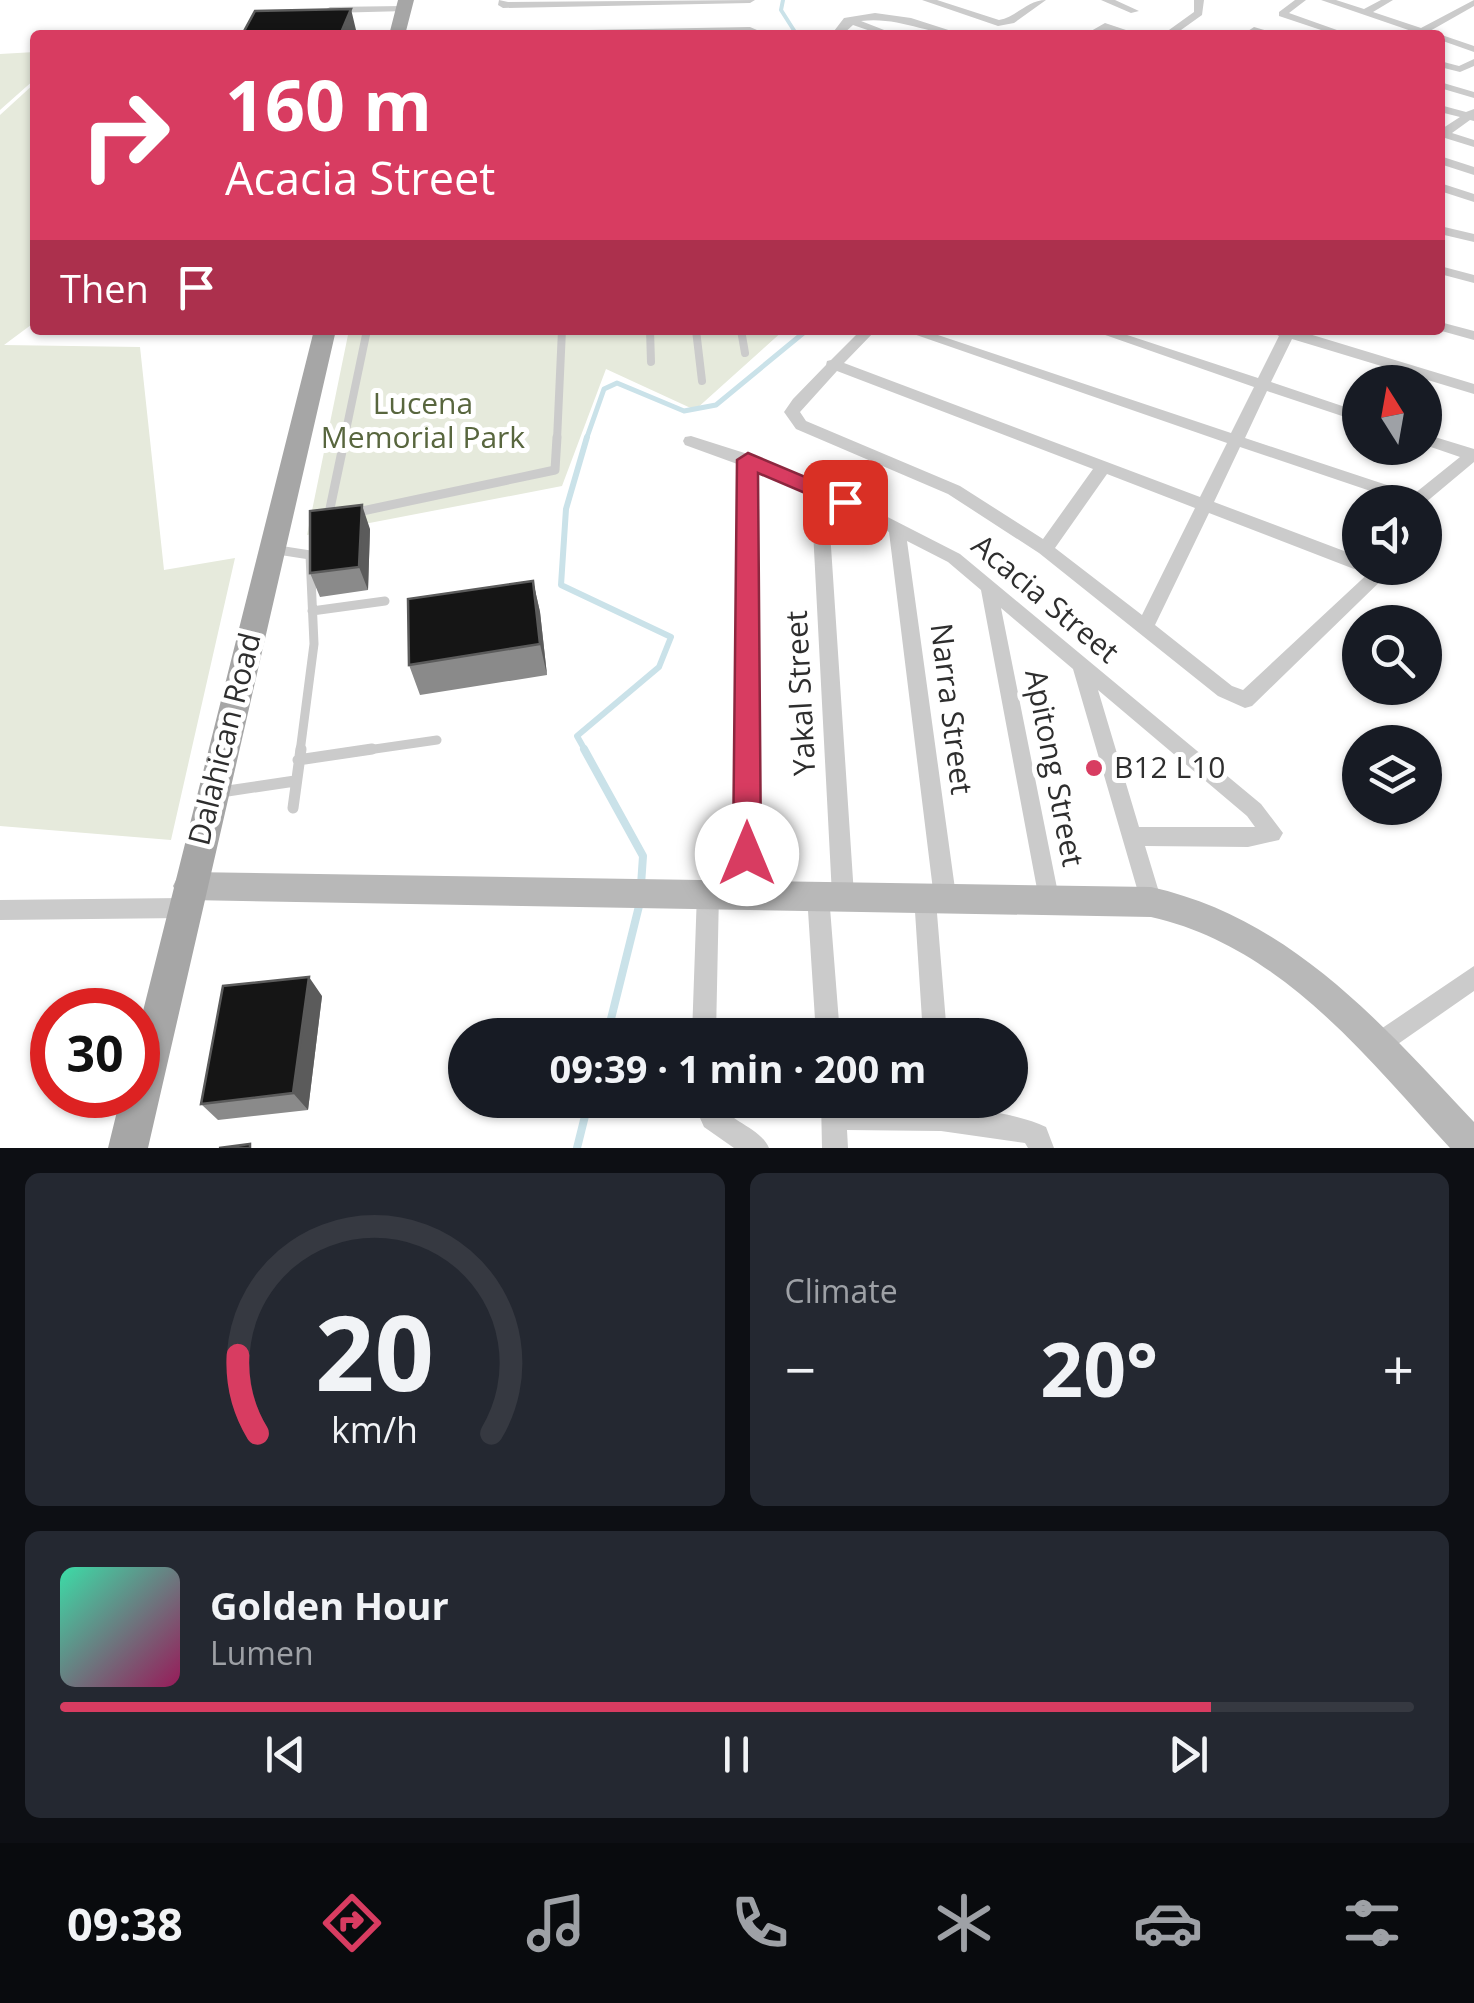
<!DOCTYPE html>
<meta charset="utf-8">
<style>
:root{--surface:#171b24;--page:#242831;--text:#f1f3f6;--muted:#9ea1a6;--line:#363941;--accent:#d83c61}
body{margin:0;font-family:"Open Sans",sans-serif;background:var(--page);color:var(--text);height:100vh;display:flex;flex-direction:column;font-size:38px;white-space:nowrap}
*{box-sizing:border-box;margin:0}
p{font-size:32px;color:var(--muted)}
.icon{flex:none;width:55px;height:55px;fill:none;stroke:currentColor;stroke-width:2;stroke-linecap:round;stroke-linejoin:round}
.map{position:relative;height:1148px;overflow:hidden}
.sheet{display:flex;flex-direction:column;gap:25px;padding:25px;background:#0d0f14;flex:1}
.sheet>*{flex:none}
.top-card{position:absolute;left:30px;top:30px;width:1415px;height:305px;border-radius:10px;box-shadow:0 2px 8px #0004;background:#d83c61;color:#fff;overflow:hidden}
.needle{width:65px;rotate:349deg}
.controls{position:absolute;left:1342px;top:365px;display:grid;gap:20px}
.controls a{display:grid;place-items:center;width:100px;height:100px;border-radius:50%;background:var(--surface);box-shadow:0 2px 8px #0004;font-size:50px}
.speed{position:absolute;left:30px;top:988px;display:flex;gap:20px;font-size:50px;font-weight:700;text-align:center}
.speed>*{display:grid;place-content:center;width:130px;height:130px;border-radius:50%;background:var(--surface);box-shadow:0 2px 8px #0004;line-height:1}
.speed .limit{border:15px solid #d22;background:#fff;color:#111}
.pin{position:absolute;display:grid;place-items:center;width:85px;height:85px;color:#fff;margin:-42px;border-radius:20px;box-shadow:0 5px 15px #0006}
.me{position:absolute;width:110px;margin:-55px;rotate:0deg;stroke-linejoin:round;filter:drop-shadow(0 0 8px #0008)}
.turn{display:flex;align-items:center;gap:35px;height:210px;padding:0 30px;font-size:45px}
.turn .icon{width:130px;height:130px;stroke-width:2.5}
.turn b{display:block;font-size:70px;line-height:85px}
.then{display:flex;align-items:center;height:95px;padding:0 30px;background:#0003;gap:20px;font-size:38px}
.big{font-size:75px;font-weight:700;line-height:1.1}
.sheet .widget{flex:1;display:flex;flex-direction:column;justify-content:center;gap:15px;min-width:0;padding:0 35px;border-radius:15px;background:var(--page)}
.sheet .dial{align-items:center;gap:0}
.dial svg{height:260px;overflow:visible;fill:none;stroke:var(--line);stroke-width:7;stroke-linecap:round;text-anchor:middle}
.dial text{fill:var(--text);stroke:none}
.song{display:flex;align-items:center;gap:30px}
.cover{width:120px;height:120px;border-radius:15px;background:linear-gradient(135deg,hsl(160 70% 55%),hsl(330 70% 35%))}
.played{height:10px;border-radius:5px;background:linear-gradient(90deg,var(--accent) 85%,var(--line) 85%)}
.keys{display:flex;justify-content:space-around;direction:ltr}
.heat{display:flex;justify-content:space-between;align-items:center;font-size:55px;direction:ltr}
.sheet .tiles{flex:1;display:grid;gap:25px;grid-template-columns:1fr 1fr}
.widget:last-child{grid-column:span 2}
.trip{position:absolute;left:448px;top:1018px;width:580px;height:100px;border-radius:50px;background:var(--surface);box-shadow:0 2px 8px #0004;font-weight:700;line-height:100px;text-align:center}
.dock{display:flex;height:160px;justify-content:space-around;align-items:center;background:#090b0e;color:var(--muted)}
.dock .icon{width:70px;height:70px}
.dock .selected{color:var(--accent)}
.dock b{font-size:45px;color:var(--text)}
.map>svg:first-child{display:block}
.green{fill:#e6eadc}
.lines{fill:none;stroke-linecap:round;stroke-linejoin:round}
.stream-far3{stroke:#cae2e9;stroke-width:4}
.stream-far2{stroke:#cae2e9;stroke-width:5}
.stream-far1{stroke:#cae2e9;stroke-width:6}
.stream{stroke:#cae2e9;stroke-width:8}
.lane-far2{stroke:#cbcbcb;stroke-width:8}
.lane-far1{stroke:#cbcbcb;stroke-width:9}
.lane{stroke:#cbcbcb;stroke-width:11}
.street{fill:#cbcbcb;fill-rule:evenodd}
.secondary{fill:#b8b8b8;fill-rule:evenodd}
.primary{fill:#a6a6a6;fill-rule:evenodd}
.wall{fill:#8a8a8a}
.shaded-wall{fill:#5b5b5b}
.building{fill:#151515;stroke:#5b5b5b;stroke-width:2.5}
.route{fill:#d83c61;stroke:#8c273f;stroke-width:2.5}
.poi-dot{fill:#d83c61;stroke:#fff;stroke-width:4}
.labels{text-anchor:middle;stroke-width:10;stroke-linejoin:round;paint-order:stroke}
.park-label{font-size:30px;fill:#58663e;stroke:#fff}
.street-label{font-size:30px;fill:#2e2e2e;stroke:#fff}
.poi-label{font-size:30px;fill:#2e2e2e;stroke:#fff;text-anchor:start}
</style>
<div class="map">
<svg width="1474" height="1148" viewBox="0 0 1474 1148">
<rect width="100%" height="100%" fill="#fff"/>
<!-- green -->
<path class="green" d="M35 52V79L0 110V54Z
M35 83V322L4 345 140 347 164 570 235 558 171 840 0 826V115Z
M349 330H784L695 410 606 369 562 486 307 535Z"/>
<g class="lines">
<!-- stream-far3 -->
<path class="stream-far3" d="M783 0 781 10 795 32 790 35"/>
<!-- stream-far2 -->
<path class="stream-far2" d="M586 440 604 389 617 383 684 411 716 405 807 330"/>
<!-- stream-far1 -->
<path class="stream-far1" d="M586 752 577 736 659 667 671 637 561 585 566 509 587 437"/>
<!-- stream -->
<path class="stream" d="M584 749 643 856 641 885
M607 1035 640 902
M577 1148 589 1100"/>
<!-- lane-far2 -->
<path class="lane-far2" d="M650 330 651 362
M696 330 702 381
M741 330 745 353
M344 440 367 330
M557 440 562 330"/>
<!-- lane-far1 -->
<path class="lane-far1" d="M353 513 555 470 557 437
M328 518 345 437
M278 550 310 555 314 644 300 752
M312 611 385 601
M354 752 437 740"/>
<!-- lane -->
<path class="lane" d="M298 760 372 749
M221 792 295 781
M293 808 301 749"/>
<!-- street -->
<path class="street" d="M499 0 508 2 755 0 750 3 503 8 498 5Z
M922 0H937L999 20C1017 17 1027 0 1046 0L1014 23 998 26Z
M1101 0H1115L1139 11 1131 13Z
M1194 0H1204L1202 15 1174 35H1162L1194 12Z
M1295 0H1306L1289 13 1351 35H1336L1279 16V12Z
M1321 0H1336L1364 9 1381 0H1393L1373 12 1421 28 1474 0V6L1430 31 1474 46V52L1440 40V35H1423Z
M403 6 408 9 406 11 330 13 325 10 330 7Z
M875 13 911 18 964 35C929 35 898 16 861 21L897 35H882L853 25 842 35H831L844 18Z
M1105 23 1135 33 1136 35H1121L1106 30 1096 35H1084Z
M750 27 769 35H475L480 32Z
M1254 27 1275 33 1276 35H1242Z
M1474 59V66L1460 72 1440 67V61L1459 66Z
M1440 82 1474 92V98L1440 88Z
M1440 105 1466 112 1474 109V121L1470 120 1452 133 1474 140V147L1445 138 1440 140V130L1460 117 1440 112Z
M1440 156 1474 167V175L1440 164Z
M1440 183 1474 194V202L1440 191Z
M1440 226 1474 234V242L1440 234Z
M1440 266 1474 275V283L1440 274Z
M1440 322 1474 331V340L1438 330Z
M861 330H876L844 363 1200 497 1227 443 902 330H923L1231 433 1254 387 1091 330H1112L1258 378 1279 336 1268 330H1296L1474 384V394L1292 339 1271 382 1360 412V422L1267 391 1245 438 1414 494 1460 457 1425 445V434L1474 449V462L1425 503 1403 502 1240 447 1214 502 1360 557V568H1367L1360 570 1354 569 1209 513 1155 625 1232 686 1243 690 1374 568H1394L1252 706 1245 708 1218 696 1039 553 948 494 796 429 784 412 793 399 826 365 827 361 831 360ZM837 371 1093 469 1043 539 960 486 806 421 800 412ZM1107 474 1195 508 1142 615 1055 548Z
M691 436 754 456 825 485 960 554 1261 804 1283 833 1279 840 1248 847 1145 846 1162 902 1159 909 1151 912 1143 909 1073 669 1001 608 1059 898 1056 905 1048 908 1040 905 981 590 948 562 907 541 956 896 953 903 945 906 936 901 947 1035H923L914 896 917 889 925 886 933 890 889 532 828 501 854 895 851 902 843 905 835 902 832 895 811 492 756 471 758 894 755 901 747 904 739 901 736 894 740 465 685 445 683 441 685 437ZM1098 690 1247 816 1255 827H1139Z
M708 883 716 886 719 893 716 1035H692L697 893 700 886Z
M818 885 826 888 829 895 840 1035H816L807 895 810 888Z
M183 898 191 901 194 908 191 915 183 918 0 920V900Z
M1474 966V991L1385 1053 1377 1057 1369 1053 1365 1045 1369 1037Z
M692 1100H717C728 1122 759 1126 769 1148H734L704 1127Z
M821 1100H845L846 1105C902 1106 996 1103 1046 1127L1054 1148H1028L1025 1143 941 1131 847 1130 848 1148H822Z"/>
<!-- secondary -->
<path class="secondary" d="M189 872 1151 887C1290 918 1380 1022 1474 1122V1148H1450C1365 1055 1280 946 1151 917L189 900 178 896 173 886 178 876Z"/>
<!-- primary -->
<path class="primary" d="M398 0H414L405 35H389Z
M314 330H336L148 1148H108L121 1095H138V1031Z"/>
</g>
<!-- wall -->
<path class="wall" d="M370 529 368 590 320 597 310 573Z
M533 581 540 612 547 675 420 695 409 665Z
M322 996 308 1110 218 1120 201 1104Z"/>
<!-- shaded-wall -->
<path class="shaded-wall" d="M351 9 356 30 354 35H340Z
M362 505 370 529 368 590 359 567Z
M533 581 540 612 547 675 540 644Z
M309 977 322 996 308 1110 293 1093Z"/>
<!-- building -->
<path class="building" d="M351 9 340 35H242L255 11Z
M362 505 359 567 310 573V511Z
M533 581 540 644 409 665 408 599Z
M309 977 293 1093 201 1104 223 986Z
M250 1144V1148H219Z"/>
<!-- route -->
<path class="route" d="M748 453 853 497 856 502 845 510 838 507 758 473 761 854 757 863 747 867 737 863 733 854 737 460Z"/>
<!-- markers -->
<circle class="poi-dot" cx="1094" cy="768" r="10"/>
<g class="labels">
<!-- park labels -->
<g class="park-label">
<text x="423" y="414">Lucena<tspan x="423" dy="34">Memorial Park</tspan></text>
</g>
<!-- street labels -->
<g class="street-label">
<text transform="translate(1045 599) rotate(40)" y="10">Acacia Street</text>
<text transform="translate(801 693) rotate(-93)" y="10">Yakal Street</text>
<text transform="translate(951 709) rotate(83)" y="10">Narra Street</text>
<text transform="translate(225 739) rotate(-76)" y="10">Dalahican Road</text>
<text transform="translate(1054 768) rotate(79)" y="10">Apitong Street</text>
</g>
<!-- poi labels -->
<g class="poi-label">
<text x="1114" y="778">B12 L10</text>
</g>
</g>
</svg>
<div class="controls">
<a><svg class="needle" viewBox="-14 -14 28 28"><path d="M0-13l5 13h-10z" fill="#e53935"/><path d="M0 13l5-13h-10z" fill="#9ea1a6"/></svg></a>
<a><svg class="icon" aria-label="sound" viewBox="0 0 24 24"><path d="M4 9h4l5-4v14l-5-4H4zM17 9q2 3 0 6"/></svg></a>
<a><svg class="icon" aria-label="search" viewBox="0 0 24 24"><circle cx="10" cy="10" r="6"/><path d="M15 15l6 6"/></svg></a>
<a><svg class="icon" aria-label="layers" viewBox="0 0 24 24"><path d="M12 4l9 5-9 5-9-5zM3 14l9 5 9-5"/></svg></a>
</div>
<div class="speed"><div class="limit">30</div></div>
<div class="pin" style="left:845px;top:502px;background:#d93025"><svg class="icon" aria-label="arrive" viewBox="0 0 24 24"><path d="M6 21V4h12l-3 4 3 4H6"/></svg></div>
<svg class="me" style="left:747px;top:854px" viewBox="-20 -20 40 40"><circle r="19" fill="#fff"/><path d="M0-13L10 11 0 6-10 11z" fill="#d83c61"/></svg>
<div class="trip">09:39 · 1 min · 200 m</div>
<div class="top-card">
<div class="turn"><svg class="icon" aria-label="right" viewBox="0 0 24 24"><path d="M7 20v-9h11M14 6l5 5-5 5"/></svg><div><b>160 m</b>Acacia Street</div></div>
<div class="then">Then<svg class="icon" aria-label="arrive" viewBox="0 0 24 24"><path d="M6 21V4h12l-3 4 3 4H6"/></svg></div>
</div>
</div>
<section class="sheet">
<div class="tiles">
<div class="widget dial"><svg viewBox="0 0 100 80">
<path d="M14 69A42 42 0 1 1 86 69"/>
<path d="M14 69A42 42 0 0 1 8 45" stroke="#d83c61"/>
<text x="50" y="56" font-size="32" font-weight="700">20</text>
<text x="50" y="72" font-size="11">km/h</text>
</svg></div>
<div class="widget"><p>Climate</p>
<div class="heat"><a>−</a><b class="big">20°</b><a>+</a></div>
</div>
<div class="widget">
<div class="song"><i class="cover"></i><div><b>Golden Hour</b><p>Lumen</p></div></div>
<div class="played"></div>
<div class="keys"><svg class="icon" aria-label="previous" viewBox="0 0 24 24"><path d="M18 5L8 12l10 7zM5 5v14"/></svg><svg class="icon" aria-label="pause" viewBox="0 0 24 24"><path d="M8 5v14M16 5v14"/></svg><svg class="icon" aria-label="next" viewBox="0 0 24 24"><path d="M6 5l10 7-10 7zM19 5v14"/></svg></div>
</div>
</div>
</section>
<nav class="dock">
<b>09:38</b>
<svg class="icon selected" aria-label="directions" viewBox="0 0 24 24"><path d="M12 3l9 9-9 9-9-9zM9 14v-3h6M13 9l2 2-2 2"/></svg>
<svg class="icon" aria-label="music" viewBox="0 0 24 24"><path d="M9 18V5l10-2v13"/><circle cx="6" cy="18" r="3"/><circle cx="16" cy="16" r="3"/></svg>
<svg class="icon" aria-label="phone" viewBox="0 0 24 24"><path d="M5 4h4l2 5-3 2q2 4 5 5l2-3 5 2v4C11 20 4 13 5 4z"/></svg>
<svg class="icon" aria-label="climate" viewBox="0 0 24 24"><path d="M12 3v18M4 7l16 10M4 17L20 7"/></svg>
<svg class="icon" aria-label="car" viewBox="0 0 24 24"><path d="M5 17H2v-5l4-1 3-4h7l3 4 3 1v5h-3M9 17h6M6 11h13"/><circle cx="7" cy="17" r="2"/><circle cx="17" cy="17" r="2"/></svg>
<svg class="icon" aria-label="filters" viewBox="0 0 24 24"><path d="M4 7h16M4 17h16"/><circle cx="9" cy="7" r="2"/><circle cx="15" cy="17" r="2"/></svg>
</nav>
